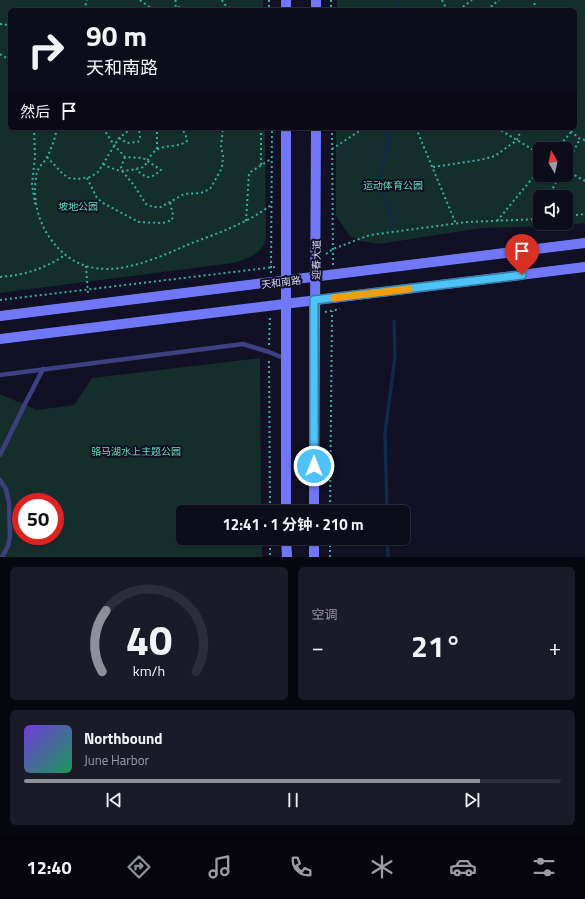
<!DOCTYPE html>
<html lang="zh">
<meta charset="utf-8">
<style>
:root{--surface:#0d0c1b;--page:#1b1a28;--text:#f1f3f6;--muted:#9a9ba3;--line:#2d2c3a;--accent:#8c9099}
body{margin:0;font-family:"Titillium Web","Noto Sans SC",sans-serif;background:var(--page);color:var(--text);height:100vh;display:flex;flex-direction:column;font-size:15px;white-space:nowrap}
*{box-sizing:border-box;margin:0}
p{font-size:13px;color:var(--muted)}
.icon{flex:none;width:22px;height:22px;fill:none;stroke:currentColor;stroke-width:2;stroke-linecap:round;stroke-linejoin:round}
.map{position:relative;height:557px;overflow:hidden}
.side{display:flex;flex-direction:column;gap:10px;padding:10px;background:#07070f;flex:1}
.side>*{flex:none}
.banner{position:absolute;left:8px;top:8px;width:569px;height:122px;border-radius:6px;box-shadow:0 1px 3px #0004,0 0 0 1px var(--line);background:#0d0c1b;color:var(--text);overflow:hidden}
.needle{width:26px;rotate:351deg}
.fabs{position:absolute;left:533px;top:142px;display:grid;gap:8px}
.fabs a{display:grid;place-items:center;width:40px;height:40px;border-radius:6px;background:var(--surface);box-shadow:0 1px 3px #0004,0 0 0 1px var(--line);font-size:20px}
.speed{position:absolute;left:12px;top:493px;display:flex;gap:8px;font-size:20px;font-weight:700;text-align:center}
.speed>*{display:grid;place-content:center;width:52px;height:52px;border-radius:50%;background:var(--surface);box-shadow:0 1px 3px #0004,0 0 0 1px var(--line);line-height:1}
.speed .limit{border:6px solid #d22;background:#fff;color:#111}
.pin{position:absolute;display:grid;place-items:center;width:34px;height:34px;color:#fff;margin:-41px -17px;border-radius:50% 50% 50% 0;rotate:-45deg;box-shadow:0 0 4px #0007}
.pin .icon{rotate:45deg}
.me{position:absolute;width:44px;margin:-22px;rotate:0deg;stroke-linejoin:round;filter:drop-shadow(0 0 3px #0008)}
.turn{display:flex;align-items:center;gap:14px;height:84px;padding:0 12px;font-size:18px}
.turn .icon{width:52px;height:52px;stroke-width:2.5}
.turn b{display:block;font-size:28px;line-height:34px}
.then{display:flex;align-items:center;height:38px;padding:0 12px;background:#0003;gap:8px;font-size:15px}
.big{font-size:30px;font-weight:700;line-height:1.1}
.side .widget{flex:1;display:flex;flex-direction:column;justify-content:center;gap:6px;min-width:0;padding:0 14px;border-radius:6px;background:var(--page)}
.side .dial{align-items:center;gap:0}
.dial svg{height:104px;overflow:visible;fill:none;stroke:var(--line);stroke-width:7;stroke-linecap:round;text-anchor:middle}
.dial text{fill:var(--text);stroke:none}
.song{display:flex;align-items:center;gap:12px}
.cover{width:48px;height:48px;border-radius:6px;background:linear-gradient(135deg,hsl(260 70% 55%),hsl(150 70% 35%))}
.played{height:4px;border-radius:2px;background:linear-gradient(90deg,var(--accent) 85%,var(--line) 85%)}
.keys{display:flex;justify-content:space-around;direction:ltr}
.heat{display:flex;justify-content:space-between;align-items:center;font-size:22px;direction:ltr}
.side .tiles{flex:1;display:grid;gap:10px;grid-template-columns:1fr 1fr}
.widget:last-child{grid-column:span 2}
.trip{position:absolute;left:176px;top:505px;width:234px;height:40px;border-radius:6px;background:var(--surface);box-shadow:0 1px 3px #0004,0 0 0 1px var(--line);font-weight:700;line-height:40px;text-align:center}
.tab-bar{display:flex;height:64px;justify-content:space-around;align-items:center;background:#05050b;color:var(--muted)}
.tab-bar .icon{width:28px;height:28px}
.tab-bar .active{color:var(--accent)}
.tab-bar b{font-size:18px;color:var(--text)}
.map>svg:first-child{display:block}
.green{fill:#132e2b;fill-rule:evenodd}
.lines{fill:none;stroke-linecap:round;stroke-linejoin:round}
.stream{stroke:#102a47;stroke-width:3.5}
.path{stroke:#35b19f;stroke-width:2;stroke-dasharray:2 3;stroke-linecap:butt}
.lane{stroke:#3d4081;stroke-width:4.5}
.secondary{stroke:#7078f8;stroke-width:10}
.route-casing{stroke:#337fa1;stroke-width:10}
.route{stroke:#4fc3f7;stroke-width:7}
.slow{stroke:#f59e0b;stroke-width:7}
.labels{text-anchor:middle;stroke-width:4;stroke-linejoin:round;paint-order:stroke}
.park-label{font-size:10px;fill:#64dab3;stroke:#111024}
.street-label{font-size:10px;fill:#d6d5fd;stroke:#111024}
</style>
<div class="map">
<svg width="585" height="557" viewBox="0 0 585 557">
<rect width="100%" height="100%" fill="#111024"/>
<!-- green -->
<path class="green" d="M0 0H263V10H10V128H265L266 237C264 253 248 259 233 263L0 293Z
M337 0H585V223L557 226 482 228 379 244 361 241 350 236 336 216V128H575V10H337ZM540 149H566V175H540ZM540 197H566V223H540Z
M260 358 261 512H183V538H262V557H0V394L37 410 74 405 92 378ZM21 502H55V536H21Z"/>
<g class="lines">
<!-- stream -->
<path class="stream" d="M398 0 399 10
M388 128 387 151 379 177 391 218V226
M387 512 385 433 395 357 394 321
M387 538 388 557"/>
<!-- path -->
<path class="path" d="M140 0 153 10
M176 0 175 2 176 8 179 10
M222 0 224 4 233 10
M269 0V10
M331 0V10
M442 0 447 10
M84 10 87 0
M174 10 176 8 183 6
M459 10 472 0
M487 10 499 0
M534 10 535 0
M0 24 10 25
M0 54 10 60
M34 128 35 157 32 184 35 204
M57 128C55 138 52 148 47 157 45 162 39 166 37 172 36 177 35 185 35 190 35 207 40 224 50 238 88 292 145 263 192 243 210 236 228 230 245 221 254 217 263 211 271 205
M103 128 114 145 125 157 143 158 161 170C150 179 147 180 136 169
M261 128V165
M332 128 333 265
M416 128 456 224
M497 128 540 154
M567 128 580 139 585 140
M119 138 127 143 138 142 140 137 139 128
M157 149V128
M332 149 364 128
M557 149 571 132
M47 157 63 174 69 178 78 179 90 177 98 172 119 138 132 128
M125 157 121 167 122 171 133 184 146 204 153 207H161L184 194 201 193 210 189 222 168 223 156 221 146 223 128
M103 164C121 174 126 171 144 167 147 162 149 157 153 153 161 143 177 149 187 141L186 136 182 128
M566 165 580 139
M433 167 480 160 495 156 517 140 522 128
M566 170 585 181
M87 178 97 198 103 203 131 218 139 222 163 223 172 220 173 215 170 202
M548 197 560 175
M566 216 585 214
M536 219 540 211
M246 221 249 173 271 159
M497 221 540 169
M326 254 333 249 370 235 467 222 540 219
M86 266 88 294
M271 273 272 128
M0 277C25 275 44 269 65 255
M0 300 275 267
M325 312 340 309
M269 345 270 315
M269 361 270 512
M330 512 332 311
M270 538V557
M330 557V538"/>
<!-- lane -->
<path class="lane" d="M0 375 243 344 269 352 286 359
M0 455 25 404 43 369
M0 480 6 489 9 503 10 536 8 546 2 557"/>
<!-- secondary -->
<path class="secondary" d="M316 0V10
M286 10V0
M286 128V512
M0 316 585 243
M0 339 585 267
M314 512 316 128
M286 538 287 557
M314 557V538"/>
</g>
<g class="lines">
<!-- route casing -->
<g class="route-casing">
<path id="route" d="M314 466V300L522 275"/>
</g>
<!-- route -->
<use href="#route" class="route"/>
<!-- slow -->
<path class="slow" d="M334 298 409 289"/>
</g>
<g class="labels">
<!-- park labels -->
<g class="park-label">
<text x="393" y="189">运动体育公园</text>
<text x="78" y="210">坡地公园</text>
<text x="136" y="455">骆马湖水上主题公园</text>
</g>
<!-- street labels -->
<g class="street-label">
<text transform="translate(316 260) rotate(-89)" y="4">迎春大道</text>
<text transform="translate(281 282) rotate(-7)" y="4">天和南路</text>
</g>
</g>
</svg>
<div class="fabs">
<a><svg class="needle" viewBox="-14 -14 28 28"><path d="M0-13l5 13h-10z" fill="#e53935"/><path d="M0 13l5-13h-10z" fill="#9a9ba3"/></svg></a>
<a><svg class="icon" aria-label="sound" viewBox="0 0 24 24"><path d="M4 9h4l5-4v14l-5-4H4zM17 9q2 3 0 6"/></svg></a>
</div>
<div class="speed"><div class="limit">50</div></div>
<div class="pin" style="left:522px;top:275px;background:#d93025"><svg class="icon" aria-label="arrive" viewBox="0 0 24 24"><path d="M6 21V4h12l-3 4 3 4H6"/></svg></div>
<svg class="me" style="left:314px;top:466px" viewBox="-20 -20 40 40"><circle r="17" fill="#4fc3f7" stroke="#fff" stroke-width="3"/><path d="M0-11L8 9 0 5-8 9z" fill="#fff"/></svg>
<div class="trip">12:41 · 1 分钟 · 210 m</div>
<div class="banner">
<div class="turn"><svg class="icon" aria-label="right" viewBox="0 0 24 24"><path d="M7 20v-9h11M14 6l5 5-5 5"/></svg><div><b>90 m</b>天和南路</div></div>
<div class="then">然后<svg class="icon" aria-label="arrive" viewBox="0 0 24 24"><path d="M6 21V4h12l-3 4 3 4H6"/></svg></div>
</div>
</div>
<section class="side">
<div class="tiles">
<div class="widget dial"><svg viewBox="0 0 100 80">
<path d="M14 69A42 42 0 1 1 86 69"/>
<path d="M14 69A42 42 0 0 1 17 22" stroke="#8c9099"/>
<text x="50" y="56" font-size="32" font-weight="700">40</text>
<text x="50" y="72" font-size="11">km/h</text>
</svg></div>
<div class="widget"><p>空调</p>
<div class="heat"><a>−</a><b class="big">21°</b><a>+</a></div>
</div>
<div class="widget">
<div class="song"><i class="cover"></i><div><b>Northbound</b><p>June Harbor</p></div></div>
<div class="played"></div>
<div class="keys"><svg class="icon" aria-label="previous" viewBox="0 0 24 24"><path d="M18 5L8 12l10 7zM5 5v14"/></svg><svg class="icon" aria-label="pause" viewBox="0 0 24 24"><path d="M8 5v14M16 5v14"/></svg><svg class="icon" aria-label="next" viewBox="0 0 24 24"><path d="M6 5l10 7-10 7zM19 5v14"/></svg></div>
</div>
</div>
</section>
<nav class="tab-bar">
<b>12:40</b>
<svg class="icon active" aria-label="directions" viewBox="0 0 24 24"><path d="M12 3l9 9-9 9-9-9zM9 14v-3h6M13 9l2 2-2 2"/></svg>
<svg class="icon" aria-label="music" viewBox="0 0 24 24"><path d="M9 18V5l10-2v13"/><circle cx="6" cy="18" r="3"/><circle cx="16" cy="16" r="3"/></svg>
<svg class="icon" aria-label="phone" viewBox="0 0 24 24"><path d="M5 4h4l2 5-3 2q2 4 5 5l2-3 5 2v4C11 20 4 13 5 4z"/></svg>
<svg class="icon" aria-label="climate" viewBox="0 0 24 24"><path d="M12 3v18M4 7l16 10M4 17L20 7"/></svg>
<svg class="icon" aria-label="car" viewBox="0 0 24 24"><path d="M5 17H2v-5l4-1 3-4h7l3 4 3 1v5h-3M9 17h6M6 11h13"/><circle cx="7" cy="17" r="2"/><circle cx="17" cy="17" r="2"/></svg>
<svg class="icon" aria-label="filters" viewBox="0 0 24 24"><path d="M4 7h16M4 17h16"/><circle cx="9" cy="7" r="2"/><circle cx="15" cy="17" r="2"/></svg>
</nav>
